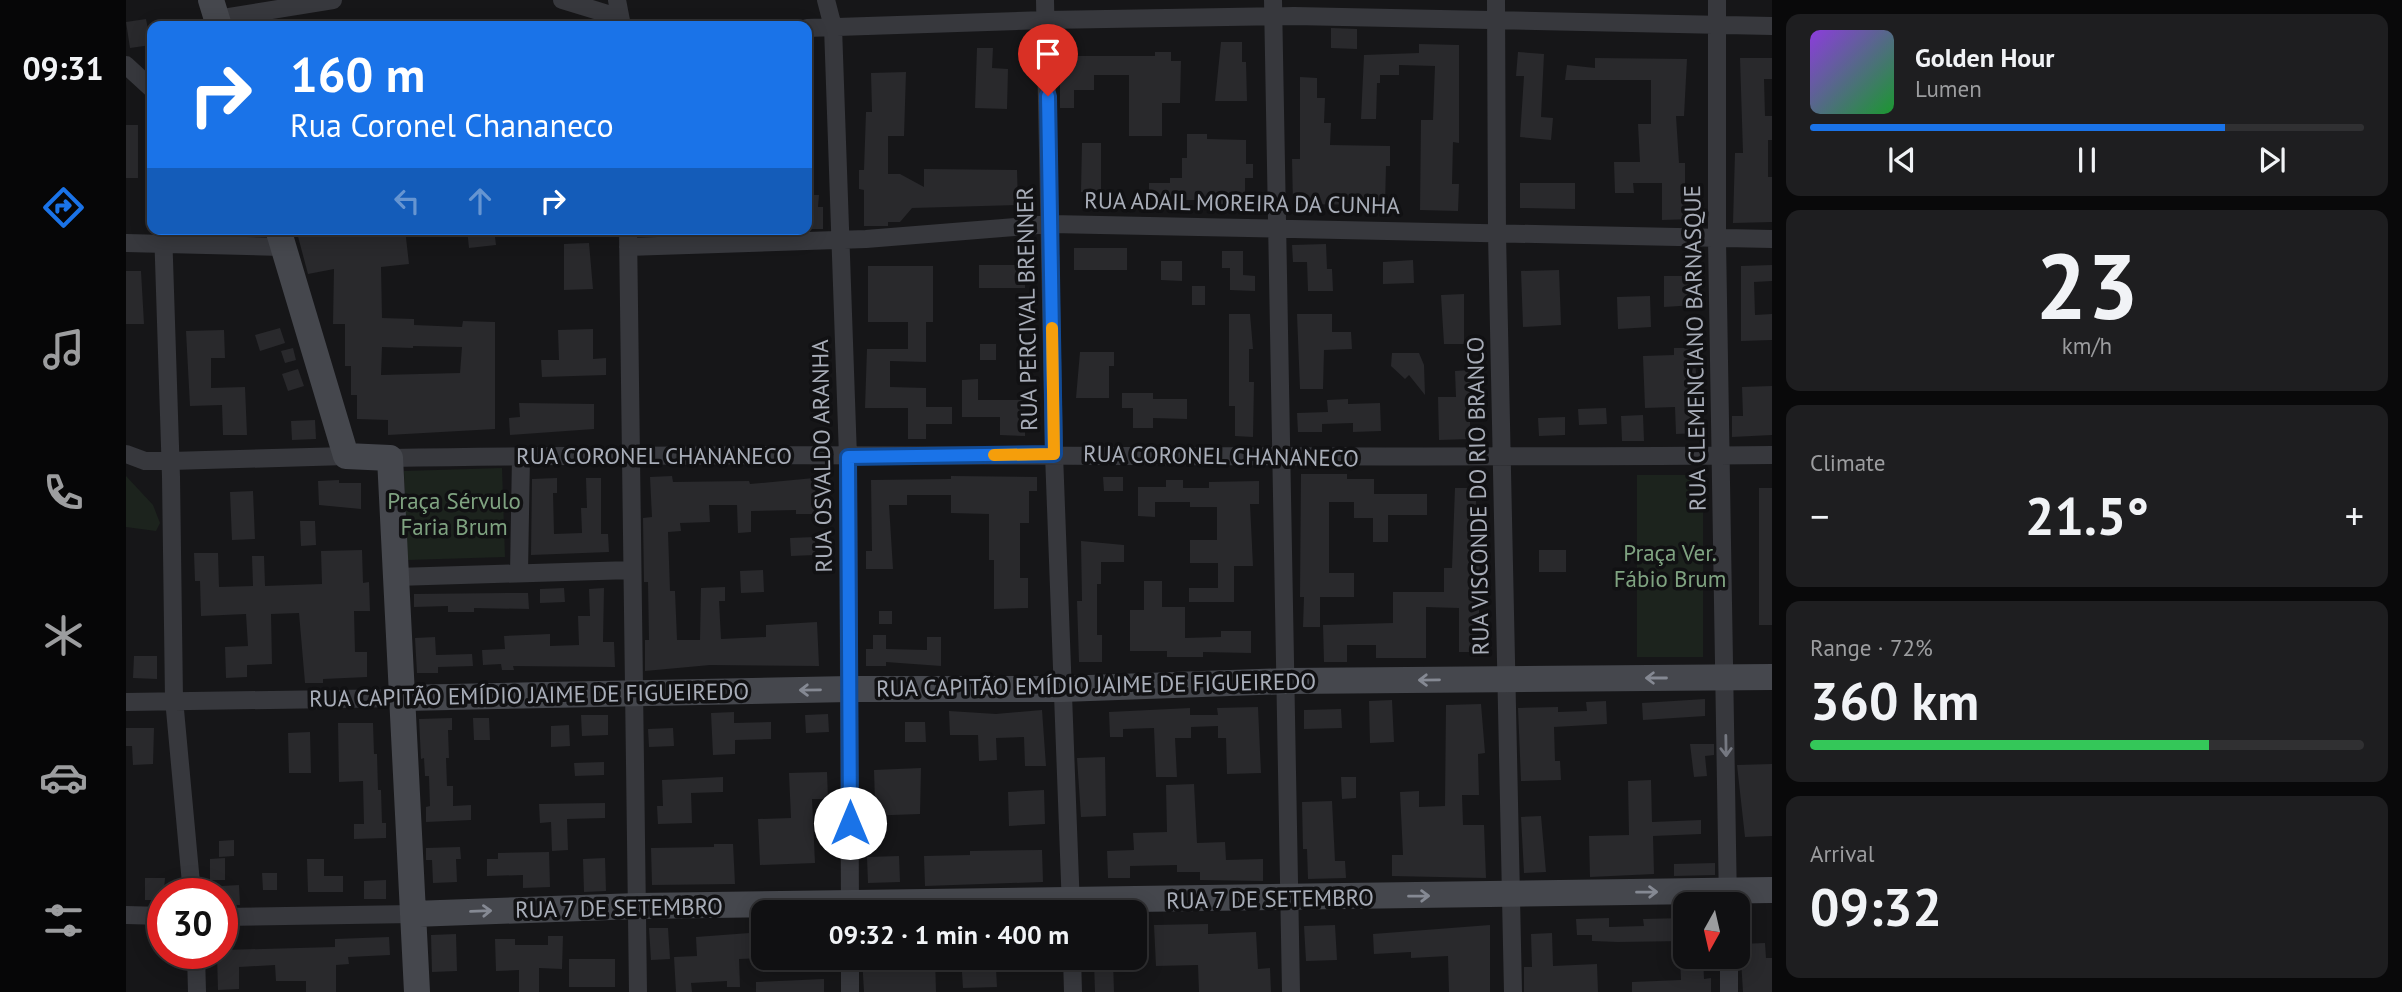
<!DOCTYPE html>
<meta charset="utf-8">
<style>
:root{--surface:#101012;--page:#1e1e20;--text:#f1f3f6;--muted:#9c9d9f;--line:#303032;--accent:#1a73e8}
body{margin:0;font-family:"PT Sans",sans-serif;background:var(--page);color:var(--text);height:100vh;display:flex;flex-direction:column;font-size:26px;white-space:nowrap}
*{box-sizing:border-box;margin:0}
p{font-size:23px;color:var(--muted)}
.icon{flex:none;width:38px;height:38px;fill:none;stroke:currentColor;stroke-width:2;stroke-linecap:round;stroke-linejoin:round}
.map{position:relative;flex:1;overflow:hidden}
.panel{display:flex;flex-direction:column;gap:14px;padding:14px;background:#09090a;width:630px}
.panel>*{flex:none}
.banner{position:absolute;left:21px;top:21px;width:665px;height:214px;border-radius:14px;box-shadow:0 4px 18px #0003,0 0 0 2px var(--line);background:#1a73e8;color:#fff;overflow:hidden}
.needle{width:46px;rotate:188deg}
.tools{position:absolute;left:1547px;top:892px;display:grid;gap:14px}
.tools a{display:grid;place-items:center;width:77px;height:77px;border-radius:14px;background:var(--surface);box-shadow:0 4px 18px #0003,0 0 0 2px var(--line);font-size:35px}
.speed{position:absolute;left:21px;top:878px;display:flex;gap:14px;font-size:35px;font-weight:700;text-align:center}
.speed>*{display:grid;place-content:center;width:91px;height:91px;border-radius:50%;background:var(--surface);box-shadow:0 4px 18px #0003,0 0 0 2px var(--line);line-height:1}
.speed .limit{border:10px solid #d22;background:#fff;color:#111}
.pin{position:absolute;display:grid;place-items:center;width:60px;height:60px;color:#fff;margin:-72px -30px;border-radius:50% 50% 50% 0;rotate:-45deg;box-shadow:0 0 7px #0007}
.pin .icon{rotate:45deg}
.me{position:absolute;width:77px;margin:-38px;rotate:0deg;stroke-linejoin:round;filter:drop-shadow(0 0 5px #0008)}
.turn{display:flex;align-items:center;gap:24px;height:147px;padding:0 28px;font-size:32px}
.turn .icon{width:91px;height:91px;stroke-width:2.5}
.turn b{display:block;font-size:49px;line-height:60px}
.lanes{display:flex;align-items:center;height:66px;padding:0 28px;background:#0003;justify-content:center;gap:35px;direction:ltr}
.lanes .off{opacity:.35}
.big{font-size:52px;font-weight:800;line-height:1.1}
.panel .tile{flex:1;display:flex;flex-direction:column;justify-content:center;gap:10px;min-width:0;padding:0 24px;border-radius:14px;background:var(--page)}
.panel .dial{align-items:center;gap:0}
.dial b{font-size:91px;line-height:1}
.song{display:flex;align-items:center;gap:21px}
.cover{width:84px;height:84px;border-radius:10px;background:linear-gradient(135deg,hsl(270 70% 55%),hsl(130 70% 35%))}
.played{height:7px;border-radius:4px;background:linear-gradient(90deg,var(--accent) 75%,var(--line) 75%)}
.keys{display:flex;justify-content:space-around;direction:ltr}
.heat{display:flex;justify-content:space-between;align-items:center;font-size:38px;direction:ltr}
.charge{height:10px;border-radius:5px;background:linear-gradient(90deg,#34c759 72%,var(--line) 0)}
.trip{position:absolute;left:625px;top:900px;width:396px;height:70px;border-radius:14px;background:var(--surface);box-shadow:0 4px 18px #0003,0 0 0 2px var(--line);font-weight:800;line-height:70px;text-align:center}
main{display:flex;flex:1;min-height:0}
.dock{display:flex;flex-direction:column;width:126px;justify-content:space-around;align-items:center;background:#060607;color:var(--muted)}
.dock .icon{width:49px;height:49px}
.dock .on{color:var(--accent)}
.dock b{font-size:32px;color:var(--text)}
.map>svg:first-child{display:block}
.green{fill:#1c231d}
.building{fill:#29292c;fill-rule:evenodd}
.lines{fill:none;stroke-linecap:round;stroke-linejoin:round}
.street{stroke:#37383d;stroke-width:18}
.secondary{stroke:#45474d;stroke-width:26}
.oneway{stroke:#858993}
.oneway2{stroke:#757881}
.route-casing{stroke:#114b97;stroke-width:18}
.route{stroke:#1a73e8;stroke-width:12}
.slow{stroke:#f59e0b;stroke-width:12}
.labels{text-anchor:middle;stroke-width:7;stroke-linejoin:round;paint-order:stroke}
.street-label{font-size:23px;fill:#a8adb8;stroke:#111113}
.park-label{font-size:23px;fill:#7fa381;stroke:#111113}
</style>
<main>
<nav class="dock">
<b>09:31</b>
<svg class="icon on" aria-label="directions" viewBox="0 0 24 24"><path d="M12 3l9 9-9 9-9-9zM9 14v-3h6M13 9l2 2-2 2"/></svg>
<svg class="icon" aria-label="music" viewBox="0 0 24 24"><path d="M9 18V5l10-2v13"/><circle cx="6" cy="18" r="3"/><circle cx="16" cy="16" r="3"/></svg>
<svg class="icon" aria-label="phone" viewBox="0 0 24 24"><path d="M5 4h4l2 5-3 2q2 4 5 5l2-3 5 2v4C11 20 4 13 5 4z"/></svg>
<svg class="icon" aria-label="climate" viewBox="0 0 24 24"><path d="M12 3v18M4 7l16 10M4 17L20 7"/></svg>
<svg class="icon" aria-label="car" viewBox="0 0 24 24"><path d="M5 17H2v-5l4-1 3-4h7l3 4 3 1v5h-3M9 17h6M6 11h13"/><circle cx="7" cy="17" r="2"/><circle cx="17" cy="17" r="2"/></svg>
<svg class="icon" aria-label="filters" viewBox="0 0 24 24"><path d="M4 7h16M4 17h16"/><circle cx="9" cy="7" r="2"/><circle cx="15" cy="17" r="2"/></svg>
</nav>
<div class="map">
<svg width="1646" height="992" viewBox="0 0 1646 992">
<rect width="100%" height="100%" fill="#161618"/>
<!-- green -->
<path class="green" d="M376 468 379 557 281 560 278 471Z
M1511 475H1577V657H1511Z
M0 476 27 505 34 523 30 531 0 527Z"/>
<!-- building -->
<path class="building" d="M20 19 25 45 4 48 0 22Z
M1205 28 1231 29V49L1205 48Z
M934 42H948V56H1029V52H1045V61H1055L1054 103H1036V136H1003V75H968V90H948V108H934Z
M1095 42H1116V62H1120L1121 101H1089Z
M1293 44 1333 45V143L1327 142 1326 184H1333L1332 211 1294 210 1295 120H1307L1309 66 1273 65V75H1254V83H1251L1250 119H1235L1238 55 1293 53Z
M851 48H867L866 68 882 69 881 109 849 108Z
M1392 52 1418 54 1415 117 1427 118 1425 140 1394 137 1398 76H1390Z
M1469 58 1561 59 1558 116H1550L1553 163H1559V200H1568V219L1536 220V183H1507L1508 193H1489L1488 162H1514L1512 124H1525V80H1439L1441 65 1469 68Z
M1614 58H1646V79H1638L1639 116H1646V140H1642V177H1646V222L1607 223 1609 153H1617Z
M780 72 778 136H762V174H774L798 187V169L891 170 892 205 786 208 774 222H762V226H738V190L733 189V170H738L740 112H746L745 73Z
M1174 77 1191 78V98H1199L1198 123H1205L1204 145 1264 146V166H1260L1259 205 1167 204 1166 159H1174Z
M0 125H12V178H0Z
M1061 134H1081V139L1120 140V164H1127V178H1119V205L1088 204V200H1023V183H1044V178H1056V158H1061Z
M956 143H975V192H955Z
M1394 183H1449V209L1394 208Z
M681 195H693L692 207H697V229H681Z
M170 229H279L283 264 255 267 256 318 288 319V325L336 327 337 321 369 322V429L262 435V420L231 419V395H225V366H219V324H207L208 269 182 274ZM287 346 336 347 334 373 255 375 256 347 287 348Z
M341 229H368L370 245 343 248Z
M463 243 467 289 438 290V244Z
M1200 244 1201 269H1206L1207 291H1182L1181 262H1167L1166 245Z
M948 248H1001V270H948Z
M1096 251H1117V275L1129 276V291L1104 290V268H1096Z
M1287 260 1288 283 1257 284V262Z
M1035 261H1056V281L1035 280Z
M853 265H899V288H853Z
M1646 265V281L1628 282 1629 315 1646 314V340L1615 341V266Z
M742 266H807V322H800V362L764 361V387L800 388V407H826V424H800V439H782V408H739L741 349H782V322H742Z
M1433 270 1435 325 1397 327 1395 271Z
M0 271H15L18 324H0Z
M1538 276H1569V305L1538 307Z
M1066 286H1079V305H1066Z
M1338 294V344H1318L1315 295Z
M1524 296 1525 327 1492 329 1491 297Z
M1103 314H1124L1127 349H1123V382H1128L1127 437 1109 436V406H1103Z
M1171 314H1206V332H1225L1226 349 1198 350 1197 389H1174Z
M154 328 159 343 134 351 129 335Z
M467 329V359L480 358V375L416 377 415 360H433L432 330Z
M98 330 99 358H85V388L119 387 121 435H97L96 405 64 406 60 331Z
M854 344H870V360H854Z
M167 348 170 360 159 363 155 351Z
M1548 348H1569L1572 433 1550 434 1549 407 1519 408 1517 356 1548 355Z
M954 352H988V366H983V398H950Z
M1266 353H1293L1298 365 1299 395 1283 375 1279 379 1265 366Z
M172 369 178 386 162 391 156 374Z
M1344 370V439L1313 440 1312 397H1330L1329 371Z
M852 379V400H899V436L874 435V417H836V380Z
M1646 386V435L1606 437V416H1617L1616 387Z
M996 393H1027V399H1061V419L1027 418V428H1007V408H996Z
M1222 399V404L1254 403 1255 431 1227 432V423L1196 424V432H1172L1171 413 1202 412 1201 400Z
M393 403 468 404V429L384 435 383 418 394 417Z
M1480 408 1481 424 1453 425 1452 409Z
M1517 415 1518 441H1496L1495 416Z
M1439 417V435L1413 436 1412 418Z
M189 420 190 439 166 440 165 421Z
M1175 474H1221V479H1248V494H1301V515H1262V542H1247V518H1228V502H1203V573H1228V597H1194V627H1177L1178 597H1174Z
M546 476 547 482 623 481 624 484 688 478 692 514H670V510L625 511V532L612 533 611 505H583L584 522 554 523 555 531 542 532 544 591H549L551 640H574L575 588 599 587V601H593L595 639 640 637V625L691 622 693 666 584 665 519 671V640H523L522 582H518L517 518 526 517 524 477Z
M825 476 911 477V491H903V523H894V578H902V608L868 609V560H863V514L825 513V495H781V505H763L767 569H740V551H746L745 480 825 479Z
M977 477H997V491H978Z
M431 478V493H427L428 534 456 533 455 508H461L460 478H475V534H482L483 552 405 555 406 479Z
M213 480V483H235V509L193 505 192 481Z
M1040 480H1057V488H1083V482L1133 481V504H1124L1127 566H1108V602H1063V588H1092V563H1064V540H1091V507H1064V502H1029V517L1012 516V487H1040Z
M1329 488H1356V501H1350V528H1354L1353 621H1358V652H1333V608L1300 607V658H1250V645H1221V662H1198L1197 625 1267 623V592H1318V568H1326Z
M1633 488H1646V625H1633Z
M127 491 129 539 106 540 104 492Z
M174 521H189L190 545 175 546Z
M689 537V555L665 556 664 538Z
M955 541 998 545V562H975V584H971V635H976V662H953L951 601H956Z
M236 550 237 583 243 582 244 611H228L229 652H241V677L197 679V683H179L173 613 145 614 146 664 121 665V677L100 678 99 647 122 646 120 614 75 616 74 581H69L68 553H92L93 587 127 586 126 556H138L139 586 196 584 195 551Z
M1413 550H1440V572H1413Z
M637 570 638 592 615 593 614 571Z
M1018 581H1036V607H1059V638L1095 637V631H1125V653L1077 652V657H1041V651H1004V610H1018Z
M438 588 439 602 414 603V589Z
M478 588 477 642H488L489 667 387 666 388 670H376L375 664 357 665 356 650 379 649 378 636 424 634V646L453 645 452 616H464L463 589Z
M382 593H402L403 609 348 608V612H322V606L288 607V594Z
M753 611H766V624H753Z
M747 635H760V649L801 650V637H815V666L760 662V666H740V649H747Z
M309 637 310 655 346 654 347 666 312 667V673H291L289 638Z
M8 656H31V679L7 678Z
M1579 699V716L1517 720 1516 703Z
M1266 700 1268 742 1244 743 1243 701Z
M1480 701 1481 724 1428 727 1429 761H1434L1435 780 1395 781 1392 708 1432 707V712L1461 711 1460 702Z
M1355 704 1359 753 1352 754 1353 795H1336L1337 825H1358L1360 878 1266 876V855H1277L1274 792 1293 791V807L1319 806 1320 705Z
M1132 707 1135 773 1101 774 1100 738H1092V726L1065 727V738H1049L1051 777H1030L1028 728 997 729V737H984L983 712 1064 708V715H1092L1091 708Z
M1215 709 1216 728 1178 729V710Z
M916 710 920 766H899L898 737 870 738 871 760 853 761 852 735H824L823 711 870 714Z
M608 712V723L645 722V739L609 740V754L587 755 585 713Z
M702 714 703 732 680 733 679 715Z
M455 715H482V735L456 736Z
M326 718V730H322L323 758H320L321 786H327V806L345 805V820L300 822V807L304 806 303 776H299L298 758 295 759 293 719Z
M347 718H363L364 740H348Z
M779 722H799L800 742H779Z
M212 723H247L248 754H251L252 790H255L256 823H260V838L228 839V824H238L237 781 213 782Z
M443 725 444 746 425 747V726Z
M0 728H28L27 764 7 765 6 746H0Z
M547 728 548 746 523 747 522 729Z
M184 732 185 773H163L162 733Z
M1564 744H1588V755L1579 756 1581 776 1568 777Z
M979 757 980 816 955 817 951 758Z
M478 762V775L449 776 448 763Z
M1646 764V836L1619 837 1611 765Z
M795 768 794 814 738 816V802H749L748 770Z
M701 772 702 799H686L689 863 634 865 632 819 665 818 663 773Z
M597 777V792L565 793 566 823 532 824 531 806H537L536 780Z
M1215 777H1230V798L1216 799Z
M1525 780 1526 822 1575 820V834L1527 836 1528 874 1464 877 1463 836 1503 835 1502 781Z
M1068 784 1071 843 1099 842 1100 860 1137 859V881L1074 880V872H1051V865L1004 866V878H982L981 851 1008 850 1007 833 1041 832 1040 785Z
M918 790 919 824 883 826 882 792Z
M1206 801 1209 861H1219L1220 878 1182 879 1181 849H1177L1176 802Z
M479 803V818L441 819 442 850 426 851 425 822 414 823 413 804Z
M1415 816 1420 872 1398 873 1395 817Z
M108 840V856L93 857V841Z
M588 844H607L609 884 526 885 525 848 588 847Z
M334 847 335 859H330L331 882 307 883 306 860H300V848Z
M916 850 917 882 799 886 798 856 844 855V851Z
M423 852 424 887 397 888V875L361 876V859H372V853Z
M773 856 774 882 742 883 741 857Z
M99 858V880H84V859Z
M479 858 480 891 458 892 457 859Z
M181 859H198V876H217V892H182Z
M1589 863V875L1548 876V864Z
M136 873H151V890H137Z
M19 878H39L37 900H19Z
M260 880V899H238V881Z
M113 885 114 905H97L96 886Z
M1483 918V927L1518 926 1517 919 1559 918V941L1492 942 1466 941V935H1451L1450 919Z
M1082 924V934L1130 932 1132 969 1144 968 1145 992H1073L1072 965 1030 966 1028 925Z
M1209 925 1211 960 1180 961 1178 926Z
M1364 925V992H1323L1322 956 1285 958V952L1248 954 1247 934Z
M523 928H542L544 959 525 960Z
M637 932V958L613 959 614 987H601V981L565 983 566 992H550L548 957 571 956 570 937Z
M1426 933 1427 966 1471 964 1472 992H1398V967H1406L1405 934Z
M330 934 331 971 306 972 305 935Z
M422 936H437L436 969 413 968V992H393V970L370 971 369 939H389V945H422Z
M263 937 264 955 222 957 223 964 210 965V992H180V981H150L149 965 113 967V989L92 990 91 954H96V950L209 947V939Z
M1639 943 1640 958H1646V992H1617L1614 944Z
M736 957H809L810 992H738Z
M835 957H898L899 968 870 969 871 987 837 988Z
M1554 957H1577L1578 979 1585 978V992H1506V982L1555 980Z
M443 959H489V987H443Z
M987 961 988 992H969L968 962Z
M698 979V992H630V982Z"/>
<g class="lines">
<!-- street -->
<path class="street" d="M436 0 482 14 493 26
M491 0 496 26
M700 0 707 27 722 457 724 912
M919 0 928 454 945 908
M1147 0 1165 992
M1370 0 1371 234 1387 992
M1591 0V240L1602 905
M91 19 207 0
M681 28 920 20 1168 16 1646 26
M0 65 26 89
M37 229 45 477 48 699 66 894
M502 229 512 992
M0 243 156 247
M502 247 740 239 925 224 1646 239
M0 454 19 461H45L220 456
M264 458C725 451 1185 460 1646 455
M393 573 395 456
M270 577 506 570
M0 702 276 698
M0 915 37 916
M96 917 287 914
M70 954 71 992
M724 957V992
M946 957 947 992
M1603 957V992"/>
<!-- secondary -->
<path class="secondary" d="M85 0 93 26
M152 229 220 456 264 458 291 992
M276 698 724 689H936L1162 681 1646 677
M287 914 512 906 1646 890"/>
</g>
<!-- one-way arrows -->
<defs><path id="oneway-shaft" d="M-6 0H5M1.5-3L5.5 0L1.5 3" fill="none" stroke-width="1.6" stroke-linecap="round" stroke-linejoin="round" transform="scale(1.75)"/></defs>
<g class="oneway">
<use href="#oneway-shaft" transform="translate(1530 678) rotate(180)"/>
<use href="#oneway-shaft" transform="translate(1303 680) rotate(179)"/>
<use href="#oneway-shaft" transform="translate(684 690) rotate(179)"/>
<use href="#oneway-shaft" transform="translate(1521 892) rotate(-1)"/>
<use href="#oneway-shaft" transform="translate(1293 896) rotate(-1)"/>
<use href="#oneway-shaft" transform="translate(355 911) rotate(-2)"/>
</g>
<use class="oneway2" href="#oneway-shaft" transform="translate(1600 746) rotate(89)"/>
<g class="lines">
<!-- route casing -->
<g class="route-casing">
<path id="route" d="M724 823 722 457 928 454 922 96"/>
</g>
<!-- route -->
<use href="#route" class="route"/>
<!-- slow -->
<path class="slow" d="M868 455 928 454 926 328"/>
</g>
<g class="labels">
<!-- street labels -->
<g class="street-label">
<text transform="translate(1116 203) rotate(1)" y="8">RUA ADAIL MOREIRA DA CUNHA</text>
<text transform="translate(901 309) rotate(-91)" y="8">RUA PERCIVAL BRENNER</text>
<text transform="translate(1569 348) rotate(-91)" y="8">RUA CLEMENCIANO BARNASQUE</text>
<text x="528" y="464">RUA CORONEL CHANANECO</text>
<text transform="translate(696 456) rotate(-91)" y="8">RUA OSVALDO ARANHA</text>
<text transform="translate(1095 456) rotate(1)" y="8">RUA CORONEL CHANANECO</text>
<text transform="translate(1352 496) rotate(-91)" y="8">RUA VISCONDE DO RIO BRANCO</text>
<text transform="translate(970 685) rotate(-1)" y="8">RUA CAPITÃO EMÍDIO JAIME DE FIGUEIREDO</text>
<text transform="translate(403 695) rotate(-1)" y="8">RUA CAPITÃO EMÍDIO JAIME DE FIGUEIREDO</text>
<text transform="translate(1144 899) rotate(-1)" y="8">RUA 7 DE SETEMBRO</text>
<text transform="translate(493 908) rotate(-1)" y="8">RUA 7 DE SETEMBRO</text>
</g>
<!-- park labels -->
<g class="park-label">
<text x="328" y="509">Praça Sérvulo<tspan x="328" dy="26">Faria Brum</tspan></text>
<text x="1544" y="561">Praça Ver.<tspan x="1544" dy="26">Fábio Brum</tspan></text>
</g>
</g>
</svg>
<div class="tools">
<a><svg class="needle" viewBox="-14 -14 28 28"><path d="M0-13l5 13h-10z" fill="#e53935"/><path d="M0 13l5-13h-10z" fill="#9c9d9f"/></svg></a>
</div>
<div class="speed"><div class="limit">30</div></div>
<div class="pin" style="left:922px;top:96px;background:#d93025"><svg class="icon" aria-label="arrive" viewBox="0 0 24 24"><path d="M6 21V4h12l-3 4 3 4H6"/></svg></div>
<svg class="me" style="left:724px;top:823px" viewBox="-20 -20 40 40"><circle r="19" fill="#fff"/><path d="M0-13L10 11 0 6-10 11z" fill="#1a73e8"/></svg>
<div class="trip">09:32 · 1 min · 400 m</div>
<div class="banner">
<div class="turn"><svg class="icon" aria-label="right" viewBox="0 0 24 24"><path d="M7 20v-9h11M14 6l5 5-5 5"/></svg><div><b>160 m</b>Rua Coronel Chananeco</div></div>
<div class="lanes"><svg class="icon off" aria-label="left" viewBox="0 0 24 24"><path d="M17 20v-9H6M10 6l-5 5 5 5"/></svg><svg class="icon off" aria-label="ahead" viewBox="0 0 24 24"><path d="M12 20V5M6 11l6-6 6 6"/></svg><svg class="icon" aria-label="right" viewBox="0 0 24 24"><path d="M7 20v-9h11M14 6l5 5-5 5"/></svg></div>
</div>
</div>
<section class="panel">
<div class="tile">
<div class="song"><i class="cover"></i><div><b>Golden Hour</b><p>Lumen</p></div></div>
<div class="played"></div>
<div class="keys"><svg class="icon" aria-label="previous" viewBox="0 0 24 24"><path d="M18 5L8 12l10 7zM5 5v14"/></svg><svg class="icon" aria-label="pause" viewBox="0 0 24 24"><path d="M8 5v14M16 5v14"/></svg><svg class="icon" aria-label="next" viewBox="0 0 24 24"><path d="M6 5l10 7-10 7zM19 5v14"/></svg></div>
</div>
<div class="tile dial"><b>23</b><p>km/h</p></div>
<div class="tile"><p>Climate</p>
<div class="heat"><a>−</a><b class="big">21.5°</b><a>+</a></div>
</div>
<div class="tile"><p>Range · 72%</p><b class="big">360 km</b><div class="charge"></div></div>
<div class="tile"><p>Arrival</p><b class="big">09:32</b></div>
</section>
</main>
